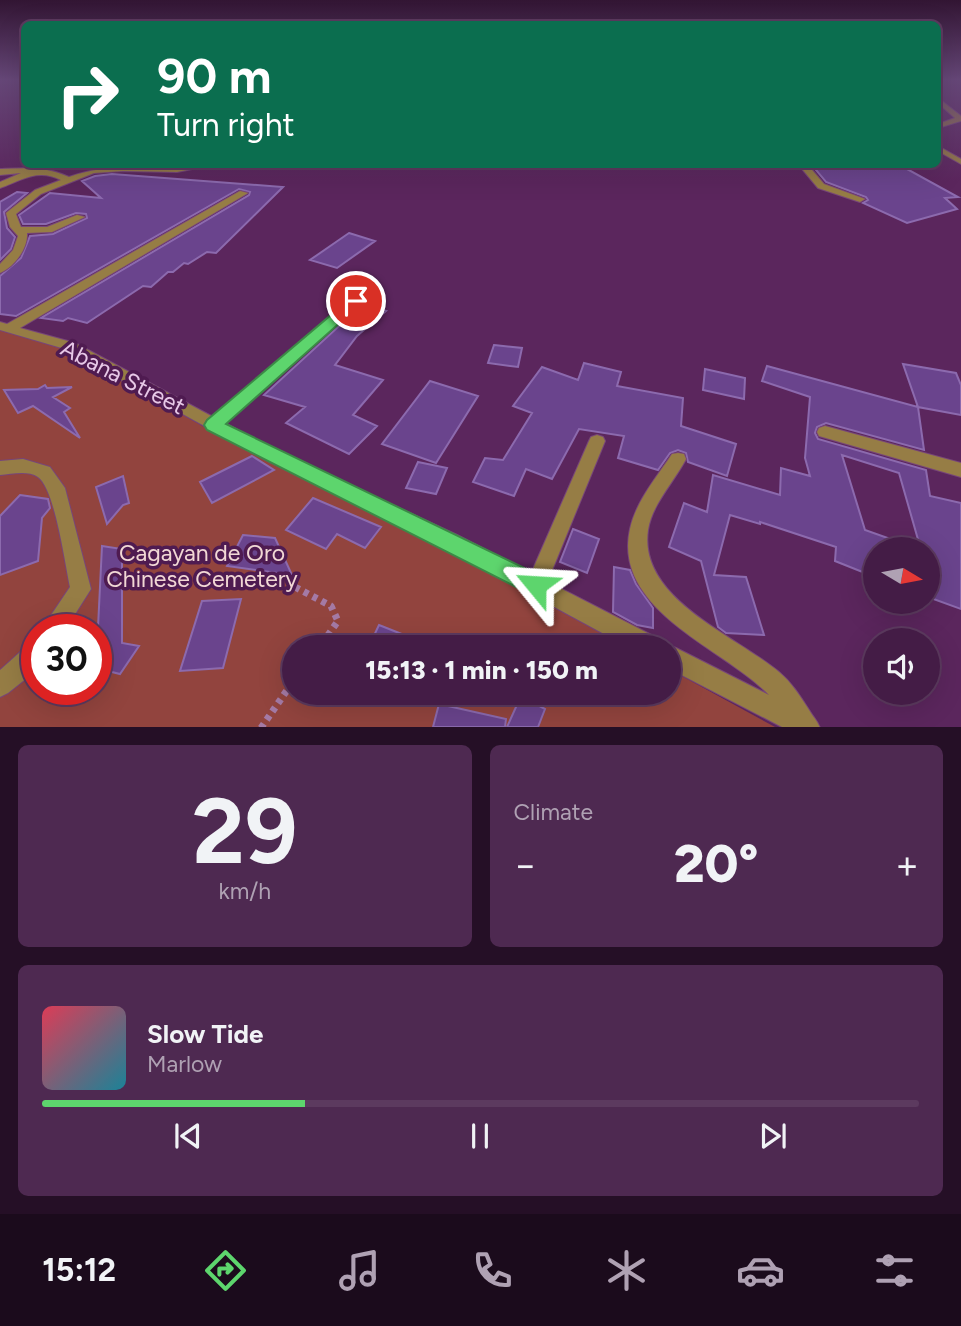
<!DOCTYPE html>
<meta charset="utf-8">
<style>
:root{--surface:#441c46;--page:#4e2951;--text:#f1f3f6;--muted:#afa1b3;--line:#5c3a5f;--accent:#5dd56d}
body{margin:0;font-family:Figtree,sans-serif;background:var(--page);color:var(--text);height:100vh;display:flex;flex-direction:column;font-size:26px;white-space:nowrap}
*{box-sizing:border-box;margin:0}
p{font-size:23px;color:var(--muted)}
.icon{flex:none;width:38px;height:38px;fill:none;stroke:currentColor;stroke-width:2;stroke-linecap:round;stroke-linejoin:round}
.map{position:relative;height:727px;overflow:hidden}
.side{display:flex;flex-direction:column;gap:18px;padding:18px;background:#250f26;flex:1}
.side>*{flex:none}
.banner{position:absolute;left:21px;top:21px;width:920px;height:147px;border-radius:10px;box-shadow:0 7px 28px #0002,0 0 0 2px var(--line);background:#0b6e4f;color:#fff;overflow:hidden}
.needle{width:46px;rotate:100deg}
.fabs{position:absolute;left:863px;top:537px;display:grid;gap:14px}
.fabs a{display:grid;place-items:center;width:77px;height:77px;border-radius:50%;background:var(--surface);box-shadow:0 7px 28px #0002,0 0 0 2px var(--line);font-size:35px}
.speed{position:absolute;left:21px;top:614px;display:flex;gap:14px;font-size:35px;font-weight:700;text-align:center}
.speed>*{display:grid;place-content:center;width:91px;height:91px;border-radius:50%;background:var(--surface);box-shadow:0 7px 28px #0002,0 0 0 2px var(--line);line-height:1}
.speed .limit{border:10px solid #d22;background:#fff;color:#111}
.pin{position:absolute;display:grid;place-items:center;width:60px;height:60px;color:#fff;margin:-30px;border:4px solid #fff;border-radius:50%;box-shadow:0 2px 7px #0007}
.me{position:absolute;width:77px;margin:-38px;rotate:297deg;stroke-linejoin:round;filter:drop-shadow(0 0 5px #0008)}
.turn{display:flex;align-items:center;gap:24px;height:147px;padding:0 21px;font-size:32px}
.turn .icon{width:91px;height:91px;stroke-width:2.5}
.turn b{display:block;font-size:49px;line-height:60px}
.big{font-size:52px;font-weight:800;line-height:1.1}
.side .widget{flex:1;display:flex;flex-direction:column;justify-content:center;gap:10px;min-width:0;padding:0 24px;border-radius:10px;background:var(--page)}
.side .dial{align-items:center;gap:0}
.dial b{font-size:91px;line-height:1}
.song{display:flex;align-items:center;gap:21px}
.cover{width:84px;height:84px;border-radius:10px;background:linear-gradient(135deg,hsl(350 70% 55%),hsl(190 70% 35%))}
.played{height:7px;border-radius:4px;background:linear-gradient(90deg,var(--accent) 30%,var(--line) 30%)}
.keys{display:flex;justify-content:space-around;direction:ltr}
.heat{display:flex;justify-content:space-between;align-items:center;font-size:38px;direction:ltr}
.side .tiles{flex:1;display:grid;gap:18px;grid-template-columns:1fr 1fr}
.widget:last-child{grid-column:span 2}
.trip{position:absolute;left:282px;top:635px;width:399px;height:70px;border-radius:35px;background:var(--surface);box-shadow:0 7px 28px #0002,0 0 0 2px var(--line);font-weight:800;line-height:70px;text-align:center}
.dock{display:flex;height:112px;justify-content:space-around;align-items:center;background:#1b0b1c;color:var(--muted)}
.dock .icon{width:49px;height:49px}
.dock .active{color:var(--accent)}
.dock b{font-size:32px;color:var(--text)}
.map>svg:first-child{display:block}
.green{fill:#92443e;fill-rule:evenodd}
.building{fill:#6a448d;stroke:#8c6aae;stroke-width:2}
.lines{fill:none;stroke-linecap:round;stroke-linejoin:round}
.service-casing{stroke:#774679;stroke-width:2}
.minor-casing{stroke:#774679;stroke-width:2}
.path{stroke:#a47aa5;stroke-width:7;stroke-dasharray:5 5;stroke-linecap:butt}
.service{fill:#967d45;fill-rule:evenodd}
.minor{fill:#967d45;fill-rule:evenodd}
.route{fill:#5dd56d;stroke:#3c8a47;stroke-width:2}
.labels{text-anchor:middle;stroke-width:7;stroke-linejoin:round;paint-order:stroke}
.near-street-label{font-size:23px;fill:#e7c8e7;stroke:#4f1b51}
.near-park-label{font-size:23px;fill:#f2d8d5;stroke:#4f1b51}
</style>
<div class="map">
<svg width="961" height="728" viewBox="0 0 961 728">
<rect width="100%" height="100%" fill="#5b265d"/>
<!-- green -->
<path class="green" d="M0 330 67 349 236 445 530 593 630 647 294 648V693H668L669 669 775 727H0ZM37 630H96V690H37Z"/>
<!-- building -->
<path class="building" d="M811 164H898L958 197 945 198 957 209 907 223 863 203 868 200 866 197 826 182Z
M112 174 283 187 216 253 207 252 188 264 184 263 173 272H168L151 287 143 286 87 323 68 318 63 321 41 318 249 195 250 192 239 189 16 316 0 314V276L21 258 30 236 53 234 87 218 86 214 76 213 46 224H23L19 215 50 193 101 198 82 181 95 176Z
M17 192 27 193 4 212 7 228 15 237 11 249 0 260V202Z
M349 233 375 241 337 268 310 260Z
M363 304 386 311 357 336 335 365 383 380 353 415 377 426 349 454 286 423 305 407 264 395Z
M494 345 522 348 518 367 488 363Z
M584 363 621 372 617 386 683 398 681 426 736 444 727 476 688 462 686 453 678 450 670 453 658 470 618 458 624 436 579 429 552 479 526 469 514 496 473 482 485 458 503 460 532 413 513 406 542 367 578 380Z
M903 364 956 373 961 385V415L918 407Z
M767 366 918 407 924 450 826 423 817 427 815 433 818 439 926 470 930 496 961 503V609L928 597V550H921L899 473 842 455 865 530 913 547V550H875V577L835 561 836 547 760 522V524L730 515 714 575 746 577 764 635 726 633 718 627 701 561 669 547 684 503 707 512 713 475 780 495 781 468 810 476 805 458 810 397 762 381Z
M705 369 745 378 744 399 703 390Z
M430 381 478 396 436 463 382 444Z
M45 385 47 388 72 387 53 397 70 408 64 412 80 438 33 406 18 413 4 390 38 389Z
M252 456 274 470 212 503 200 482Z
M418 462 447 468 436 494 406 488Z
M123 476 129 503 123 505 107 524 96 487Z
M20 495 48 499 50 508 42 518 38 561 0 575V516Z
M313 498 381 527 365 548 337 534 326 549 286 530Z
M573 529 599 539 587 573 560 562Z
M243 535 275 538 292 575 227 566Z
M102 546 122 549V643L139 646 120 674 96 668Z
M614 567 630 570 636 584 653 608V628L637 625 613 612Z
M241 599 223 668 180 671 202 601Z
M379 625 432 646V648H368Z
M521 696 545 709 538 727H507Z
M439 704 506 719 505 727H433Z"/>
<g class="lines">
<!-- service casing -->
<g class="service-casing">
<path id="service" d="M597 435 603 437 605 441 546 585 543 592 536 594 529 592 526 585 589 441 591 437Z
M23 459 50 467 65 488 91 589 65 630H41L70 587C65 564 55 489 38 477 28 470 11 474 0 475V461Z
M37 640V670L8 693 0 697V670C10 662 27 644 37 640Z"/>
</g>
<!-- minor casing -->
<g class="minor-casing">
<path id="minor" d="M938 98 961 116V121L938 128V124L955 118 938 103Z
M938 146 961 159V164L938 151Z
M191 164H217L177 172 123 171 94 173 41 194 16 214 21 227H47L77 215 85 217 52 232 27 233C28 249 14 267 0 273V264L13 250 18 236 10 227 6 213 35 190 61 180C38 168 22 180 0 188V182L21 173 0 175V169C24 168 46 166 69 177 113 161 147 171 191 164Z
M798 164H807L824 184 865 199 860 202 818 188Z
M240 191 248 193 20 328 75 343 213 417 352 298H360L362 301 360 304 225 423 276 451 457 535 661 640 664 647 668 645 676 648 769 695C724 648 612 611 630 529 636 501 657 477 672 454L678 453 684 454 686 459C674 482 652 504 648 530 638 599 735 635 779 672 792 683 800 696 809 710 813 717 817 720 820 728H784L668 668V648H630L443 547 264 459 65 349 0 330V322L7 324Z
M825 426 961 463V477L819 436 817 432 819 428Z"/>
</g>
<!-- path -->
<path class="path" d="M295 587 331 606 338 621 319 648
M261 728 294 680"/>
<!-- service -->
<use href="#service" class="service"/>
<!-- minor -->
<use href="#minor" class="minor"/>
</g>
<!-- sky -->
<linearGradient id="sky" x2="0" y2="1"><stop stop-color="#321533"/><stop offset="0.44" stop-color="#664778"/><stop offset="1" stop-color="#664778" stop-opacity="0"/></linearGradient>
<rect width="961" height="181" fill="url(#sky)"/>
<!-- route -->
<path class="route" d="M356 297 361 298V304L226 424 545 578 548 585 545 593 536 596 528 593 207 430 204 425 207 420 351 298Z"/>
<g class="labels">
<!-- near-street labels -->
<g class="near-street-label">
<text transform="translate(123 377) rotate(27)" y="8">Abana Street</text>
</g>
<!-- near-park labels -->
<g class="near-park-label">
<text x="202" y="561">Cagayan de Oro<tspan x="202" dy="26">Chinese Cemetery</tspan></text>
</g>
</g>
</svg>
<div class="fabs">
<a><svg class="needle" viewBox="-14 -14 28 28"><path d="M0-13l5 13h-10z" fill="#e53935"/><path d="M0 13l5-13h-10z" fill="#afa1b3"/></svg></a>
<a><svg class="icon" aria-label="sound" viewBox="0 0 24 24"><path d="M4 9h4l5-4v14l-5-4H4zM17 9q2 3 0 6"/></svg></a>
</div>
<div class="speed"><div class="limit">30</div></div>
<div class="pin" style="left:356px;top:301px;background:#d93025"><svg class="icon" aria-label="arrive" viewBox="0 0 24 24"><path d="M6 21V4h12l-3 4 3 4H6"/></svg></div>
<svg class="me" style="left:536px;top:585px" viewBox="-20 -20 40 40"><path d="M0-17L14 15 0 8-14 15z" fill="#5dd56d" stroke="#fff" stroke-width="4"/></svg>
<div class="trip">15:13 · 1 min · 150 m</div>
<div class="banner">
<div class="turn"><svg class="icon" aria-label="right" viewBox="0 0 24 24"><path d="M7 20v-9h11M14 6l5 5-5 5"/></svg><div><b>90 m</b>Turn right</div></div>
</div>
</div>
<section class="side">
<div class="tiles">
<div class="widget dial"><b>29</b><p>km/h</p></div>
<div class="widget"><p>Climate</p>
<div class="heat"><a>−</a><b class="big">20°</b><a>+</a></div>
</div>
<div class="widget">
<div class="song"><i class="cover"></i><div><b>Slow Tide</b><p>Marlow</p></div></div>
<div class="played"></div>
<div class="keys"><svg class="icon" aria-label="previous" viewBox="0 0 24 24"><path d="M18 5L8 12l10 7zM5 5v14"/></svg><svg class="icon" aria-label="pause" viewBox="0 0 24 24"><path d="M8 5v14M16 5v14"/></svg><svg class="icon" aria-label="next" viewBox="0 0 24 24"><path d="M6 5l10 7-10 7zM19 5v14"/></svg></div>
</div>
</div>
</section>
<nav class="dock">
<b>15:12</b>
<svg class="icon active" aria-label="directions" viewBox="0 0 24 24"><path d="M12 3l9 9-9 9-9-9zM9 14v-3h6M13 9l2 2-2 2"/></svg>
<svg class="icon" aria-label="music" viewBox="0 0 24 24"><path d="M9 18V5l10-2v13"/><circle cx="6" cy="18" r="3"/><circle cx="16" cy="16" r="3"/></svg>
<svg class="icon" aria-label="phone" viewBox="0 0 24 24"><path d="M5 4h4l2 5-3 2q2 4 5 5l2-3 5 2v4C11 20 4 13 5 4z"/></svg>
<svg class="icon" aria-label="climate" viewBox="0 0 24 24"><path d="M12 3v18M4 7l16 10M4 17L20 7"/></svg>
<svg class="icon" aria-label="car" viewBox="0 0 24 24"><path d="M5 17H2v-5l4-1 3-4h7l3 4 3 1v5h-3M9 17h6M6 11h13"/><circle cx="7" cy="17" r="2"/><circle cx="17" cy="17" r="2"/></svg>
<svg class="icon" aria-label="filters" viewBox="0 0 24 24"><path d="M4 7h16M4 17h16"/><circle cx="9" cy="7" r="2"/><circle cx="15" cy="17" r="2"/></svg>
</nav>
